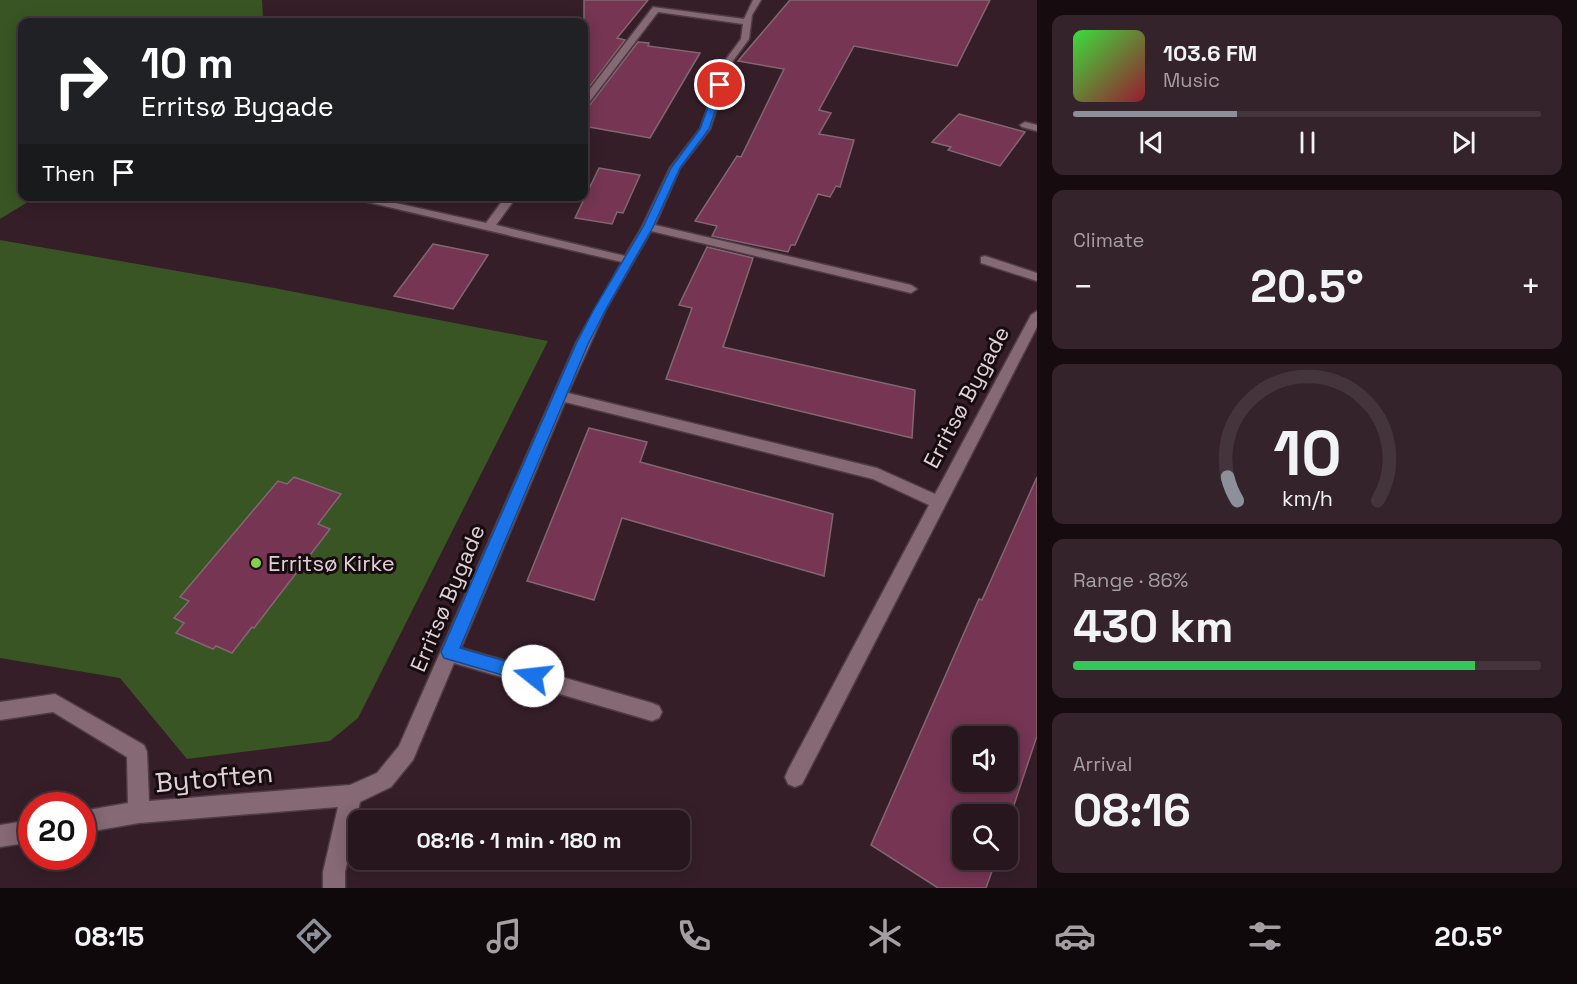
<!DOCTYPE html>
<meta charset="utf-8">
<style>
:root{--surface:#28161e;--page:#34232b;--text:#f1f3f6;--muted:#a59fa4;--line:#44353c;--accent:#8c9099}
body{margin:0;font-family:"Space Grotesk",sans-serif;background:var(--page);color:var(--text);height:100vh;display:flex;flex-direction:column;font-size:22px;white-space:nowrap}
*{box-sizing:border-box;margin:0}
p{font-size:20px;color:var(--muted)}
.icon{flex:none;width:33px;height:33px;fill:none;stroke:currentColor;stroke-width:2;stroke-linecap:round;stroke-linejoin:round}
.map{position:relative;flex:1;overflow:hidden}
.sheet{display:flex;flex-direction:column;gap:15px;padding:15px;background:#160c10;width:540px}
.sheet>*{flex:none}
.top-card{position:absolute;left:18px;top:18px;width:570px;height:183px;border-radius:12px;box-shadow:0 3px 15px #0003,0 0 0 2px var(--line);background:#202124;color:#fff;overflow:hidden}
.buttons{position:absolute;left:952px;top:726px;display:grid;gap:12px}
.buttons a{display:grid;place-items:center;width:66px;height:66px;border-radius:12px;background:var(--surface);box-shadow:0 3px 15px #0003,0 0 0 2px var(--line);font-size:30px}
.speed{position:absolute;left:18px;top:792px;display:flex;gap:12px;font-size:30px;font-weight:700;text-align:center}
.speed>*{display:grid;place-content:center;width:78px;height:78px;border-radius:50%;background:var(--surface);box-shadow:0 3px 15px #0003,0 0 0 2px var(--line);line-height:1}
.speed .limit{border:9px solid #d22;background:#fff;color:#111}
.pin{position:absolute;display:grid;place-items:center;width:51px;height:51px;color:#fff;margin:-26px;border:3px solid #fff;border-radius:50%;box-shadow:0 2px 6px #0007}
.me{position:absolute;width:66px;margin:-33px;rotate:286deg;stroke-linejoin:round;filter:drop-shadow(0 0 4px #0008)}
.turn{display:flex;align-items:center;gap:21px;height:126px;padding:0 24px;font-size:27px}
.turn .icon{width:78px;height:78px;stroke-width:2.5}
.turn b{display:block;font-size:42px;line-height:51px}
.then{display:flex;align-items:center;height:57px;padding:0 24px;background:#0003;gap:12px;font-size:22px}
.big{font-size:45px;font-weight:600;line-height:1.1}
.sheet .card{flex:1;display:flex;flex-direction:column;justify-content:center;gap:9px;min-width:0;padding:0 21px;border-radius:12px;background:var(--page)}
.sheet .dial{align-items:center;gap:0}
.dial svg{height:156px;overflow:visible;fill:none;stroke:var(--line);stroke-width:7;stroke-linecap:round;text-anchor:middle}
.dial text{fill:var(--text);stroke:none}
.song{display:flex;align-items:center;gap:18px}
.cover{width:72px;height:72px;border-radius:9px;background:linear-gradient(135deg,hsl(120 70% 55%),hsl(350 70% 35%))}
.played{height:6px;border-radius:3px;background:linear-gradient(90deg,var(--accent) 35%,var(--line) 35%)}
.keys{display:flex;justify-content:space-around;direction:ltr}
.heat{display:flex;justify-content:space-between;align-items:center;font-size:33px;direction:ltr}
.charge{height:9px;border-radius:4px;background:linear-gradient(90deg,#34c759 86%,var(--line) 0)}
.trip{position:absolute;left:348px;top:810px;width:342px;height:60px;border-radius:12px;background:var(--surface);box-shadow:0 3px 15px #0003,0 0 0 2px var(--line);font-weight:600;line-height:60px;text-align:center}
.menu{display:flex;height:96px;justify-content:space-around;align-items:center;background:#10090c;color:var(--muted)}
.menu .icon{width:42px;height:42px}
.menu .on{color:var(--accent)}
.menu b{font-size:27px;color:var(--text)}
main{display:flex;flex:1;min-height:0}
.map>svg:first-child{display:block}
.green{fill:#395524}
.building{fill:#753553;stroke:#826772;stroke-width:1.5;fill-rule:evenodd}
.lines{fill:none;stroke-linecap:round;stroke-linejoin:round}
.minor-casing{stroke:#4f3c44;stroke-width:3}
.minor{fill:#856974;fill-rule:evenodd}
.route{fill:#1a73e8;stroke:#114b97;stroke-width:1.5}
.poi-dot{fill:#86cf4b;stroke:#160c10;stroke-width:2}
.labels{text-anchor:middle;stroke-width:6;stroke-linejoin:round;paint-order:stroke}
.street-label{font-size:22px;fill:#e1d1d7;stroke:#160c10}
.poi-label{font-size:22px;fill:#e1d1d7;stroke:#160c10;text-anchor:start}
.near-street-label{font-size:27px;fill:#e1d1d7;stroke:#160c10}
</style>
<main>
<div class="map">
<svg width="1037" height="888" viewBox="0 0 1037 888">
<rect width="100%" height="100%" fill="#351e28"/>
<!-- green -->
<path class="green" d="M0 0H262L263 19 280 22H22V196L36 197 0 219Z
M0 240 269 287 548 341 358 718 330 741 187 759 120 678 0 658Z"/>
<!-- building -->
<path class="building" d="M584 0H648L617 38 625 40 584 94Z
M790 0H990L957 66 854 46 819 110 831 113 819 134 854 140 840 187 836 186 830 197 818 194 795 245H791L788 252 712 236 717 226 695 221 737 156 741 157 784 69 738 61Z
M638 42 649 43 648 46 700 53 650 138 584 126V108L589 106Z
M959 114 1025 132 1000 166 948 150 951 147 932 142Z
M599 168 640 175 623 213 617 212 612 224 575 218Z
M433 244 488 255 453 309 394 296Z
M707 247 753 258 723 347 915 390 912 438 666 379 692 308 679 305Z
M589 428 647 442 640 462 833 514 824 576 622 518 594 600 527 581Z
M294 477 341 494 318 524 330 529 254 628 252 627 232 653 216 646 213 649 176 633 184 623 174 618 189 601 180 597 278 481 287 484Z
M1037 477V736L1008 823V814H963V860H996L986 888H938L871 845 979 599 982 600ZM963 736H1008V782H963Z"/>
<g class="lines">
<!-- minor casing -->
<g class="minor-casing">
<path id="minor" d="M753 0H761L752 15 749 39 732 62 710 129 680 168 655 225 911 285 917 289 911 293 651 231 606 309 568 393 877 468 935 494 1031 315 1037 311V327L802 784 795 787 788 784 785 777 788 770 929 505 873 479 565 402 461 648 652 703 659 706 662 712 659 718 652 721 454 663 413 760 391 787 360 802 345 872V888H323V872L338 807 139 823 82 833V811L128 803 127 757 53 712 0 720V702L55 694 144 745 147 752 149 801 350 785 377 773 399 746 576 343 622 262 342 196H364L486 223 506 196H517L496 225 625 256 642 227 670 168 700 129 724 62 741 39 743 24 658 12 587 105 584 106V97L653 7 744 19Z
M1025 122 1037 125V131L1022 127 1020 125Z
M985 256 1037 273V281L981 263V257Z
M32 820V842L0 847V825Z"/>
</g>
<!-- minor -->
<use href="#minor" class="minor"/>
</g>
<!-- route -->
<path class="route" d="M720 82 724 85 709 129 680 168 653 227 606 309 588 344 460 648 539 671 541 676 539 682 533 684 444 658 441 652 576 344 594 309 643 227 671 168 700 129 716 85Z"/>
<!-- markers -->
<circle class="poi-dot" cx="256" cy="563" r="6"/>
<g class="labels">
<!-- street labels -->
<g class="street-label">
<text transform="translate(966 397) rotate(-62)" y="8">Erritsø Bygade</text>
<text transform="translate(447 598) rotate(-67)" y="8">Erritsø Bygade</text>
</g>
<!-- poi labels -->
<g class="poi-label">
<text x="268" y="571">Erritsø Kirke</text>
</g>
<!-- near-street labels -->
<g class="near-street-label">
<text transform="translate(214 778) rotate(-5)" y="9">Bytoften</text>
</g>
</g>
</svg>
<div class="buttons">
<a><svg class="icon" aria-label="sound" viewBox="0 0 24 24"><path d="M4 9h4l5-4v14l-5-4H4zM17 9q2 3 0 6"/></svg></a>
<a><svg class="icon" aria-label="search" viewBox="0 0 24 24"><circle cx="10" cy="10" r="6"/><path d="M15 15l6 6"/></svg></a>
</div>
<div class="speed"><div class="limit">20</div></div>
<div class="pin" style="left:720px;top:85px;background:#d93025"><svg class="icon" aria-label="arrive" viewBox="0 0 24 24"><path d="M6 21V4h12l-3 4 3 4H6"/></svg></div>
<svg class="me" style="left:533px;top:676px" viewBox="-20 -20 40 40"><circle r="19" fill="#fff"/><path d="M0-13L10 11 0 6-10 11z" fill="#1a73e8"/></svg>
<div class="trip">08:16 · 1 min · 180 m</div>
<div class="top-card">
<div class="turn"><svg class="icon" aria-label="right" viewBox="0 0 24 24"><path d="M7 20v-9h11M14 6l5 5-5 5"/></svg><div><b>10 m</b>Erritsø Bygade</div></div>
<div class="then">Then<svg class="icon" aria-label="arrive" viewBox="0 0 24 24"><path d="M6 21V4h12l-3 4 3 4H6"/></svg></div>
</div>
</div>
<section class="sheet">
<div class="card">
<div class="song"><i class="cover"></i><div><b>103.6 FM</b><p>Music</p></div></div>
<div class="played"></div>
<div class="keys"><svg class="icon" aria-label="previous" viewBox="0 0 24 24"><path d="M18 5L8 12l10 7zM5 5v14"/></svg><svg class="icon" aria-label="pause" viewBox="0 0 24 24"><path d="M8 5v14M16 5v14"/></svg><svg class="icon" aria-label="next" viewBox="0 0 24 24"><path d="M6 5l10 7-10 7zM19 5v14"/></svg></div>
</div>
<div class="card"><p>Climate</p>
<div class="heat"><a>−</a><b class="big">20.5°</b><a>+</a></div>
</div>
<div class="card dial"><svg viewBox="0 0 100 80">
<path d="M14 69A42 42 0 1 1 86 69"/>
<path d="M14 69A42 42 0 0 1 9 57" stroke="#8c9099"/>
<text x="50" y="56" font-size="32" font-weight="700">10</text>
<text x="50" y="72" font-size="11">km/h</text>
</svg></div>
<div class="card"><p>Range · 86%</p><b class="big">430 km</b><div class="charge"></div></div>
<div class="card"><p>Arrival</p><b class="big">08:16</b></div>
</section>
</main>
<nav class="menu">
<b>08:15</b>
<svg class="icon on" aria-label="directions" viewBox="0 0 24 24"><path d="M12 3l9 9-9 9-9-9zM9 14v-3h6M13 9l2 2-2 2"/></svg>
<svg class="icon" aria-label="music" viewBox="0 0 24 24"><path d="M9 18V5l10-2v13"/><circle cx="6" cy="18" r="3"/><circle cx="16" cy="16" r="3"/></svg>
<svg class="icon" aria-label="phone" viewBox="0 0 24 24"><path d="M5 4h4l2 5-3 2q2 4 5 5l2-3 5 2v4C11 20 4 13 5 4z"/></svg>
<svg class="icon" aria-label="climate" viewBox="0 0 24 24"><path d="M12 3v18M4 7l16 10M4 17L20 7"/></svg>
<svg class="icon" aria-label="car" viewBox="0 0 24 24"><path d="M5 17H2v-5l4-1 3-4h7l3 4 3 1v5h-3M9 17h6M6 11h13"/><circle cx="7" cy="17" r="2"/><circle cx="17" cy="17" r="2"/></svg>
<svg class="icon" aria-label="filters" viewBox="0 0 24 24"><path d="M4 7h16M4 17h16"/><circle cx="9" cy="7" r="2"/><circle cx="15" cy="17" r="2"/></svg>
<b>20.5°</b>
</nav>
